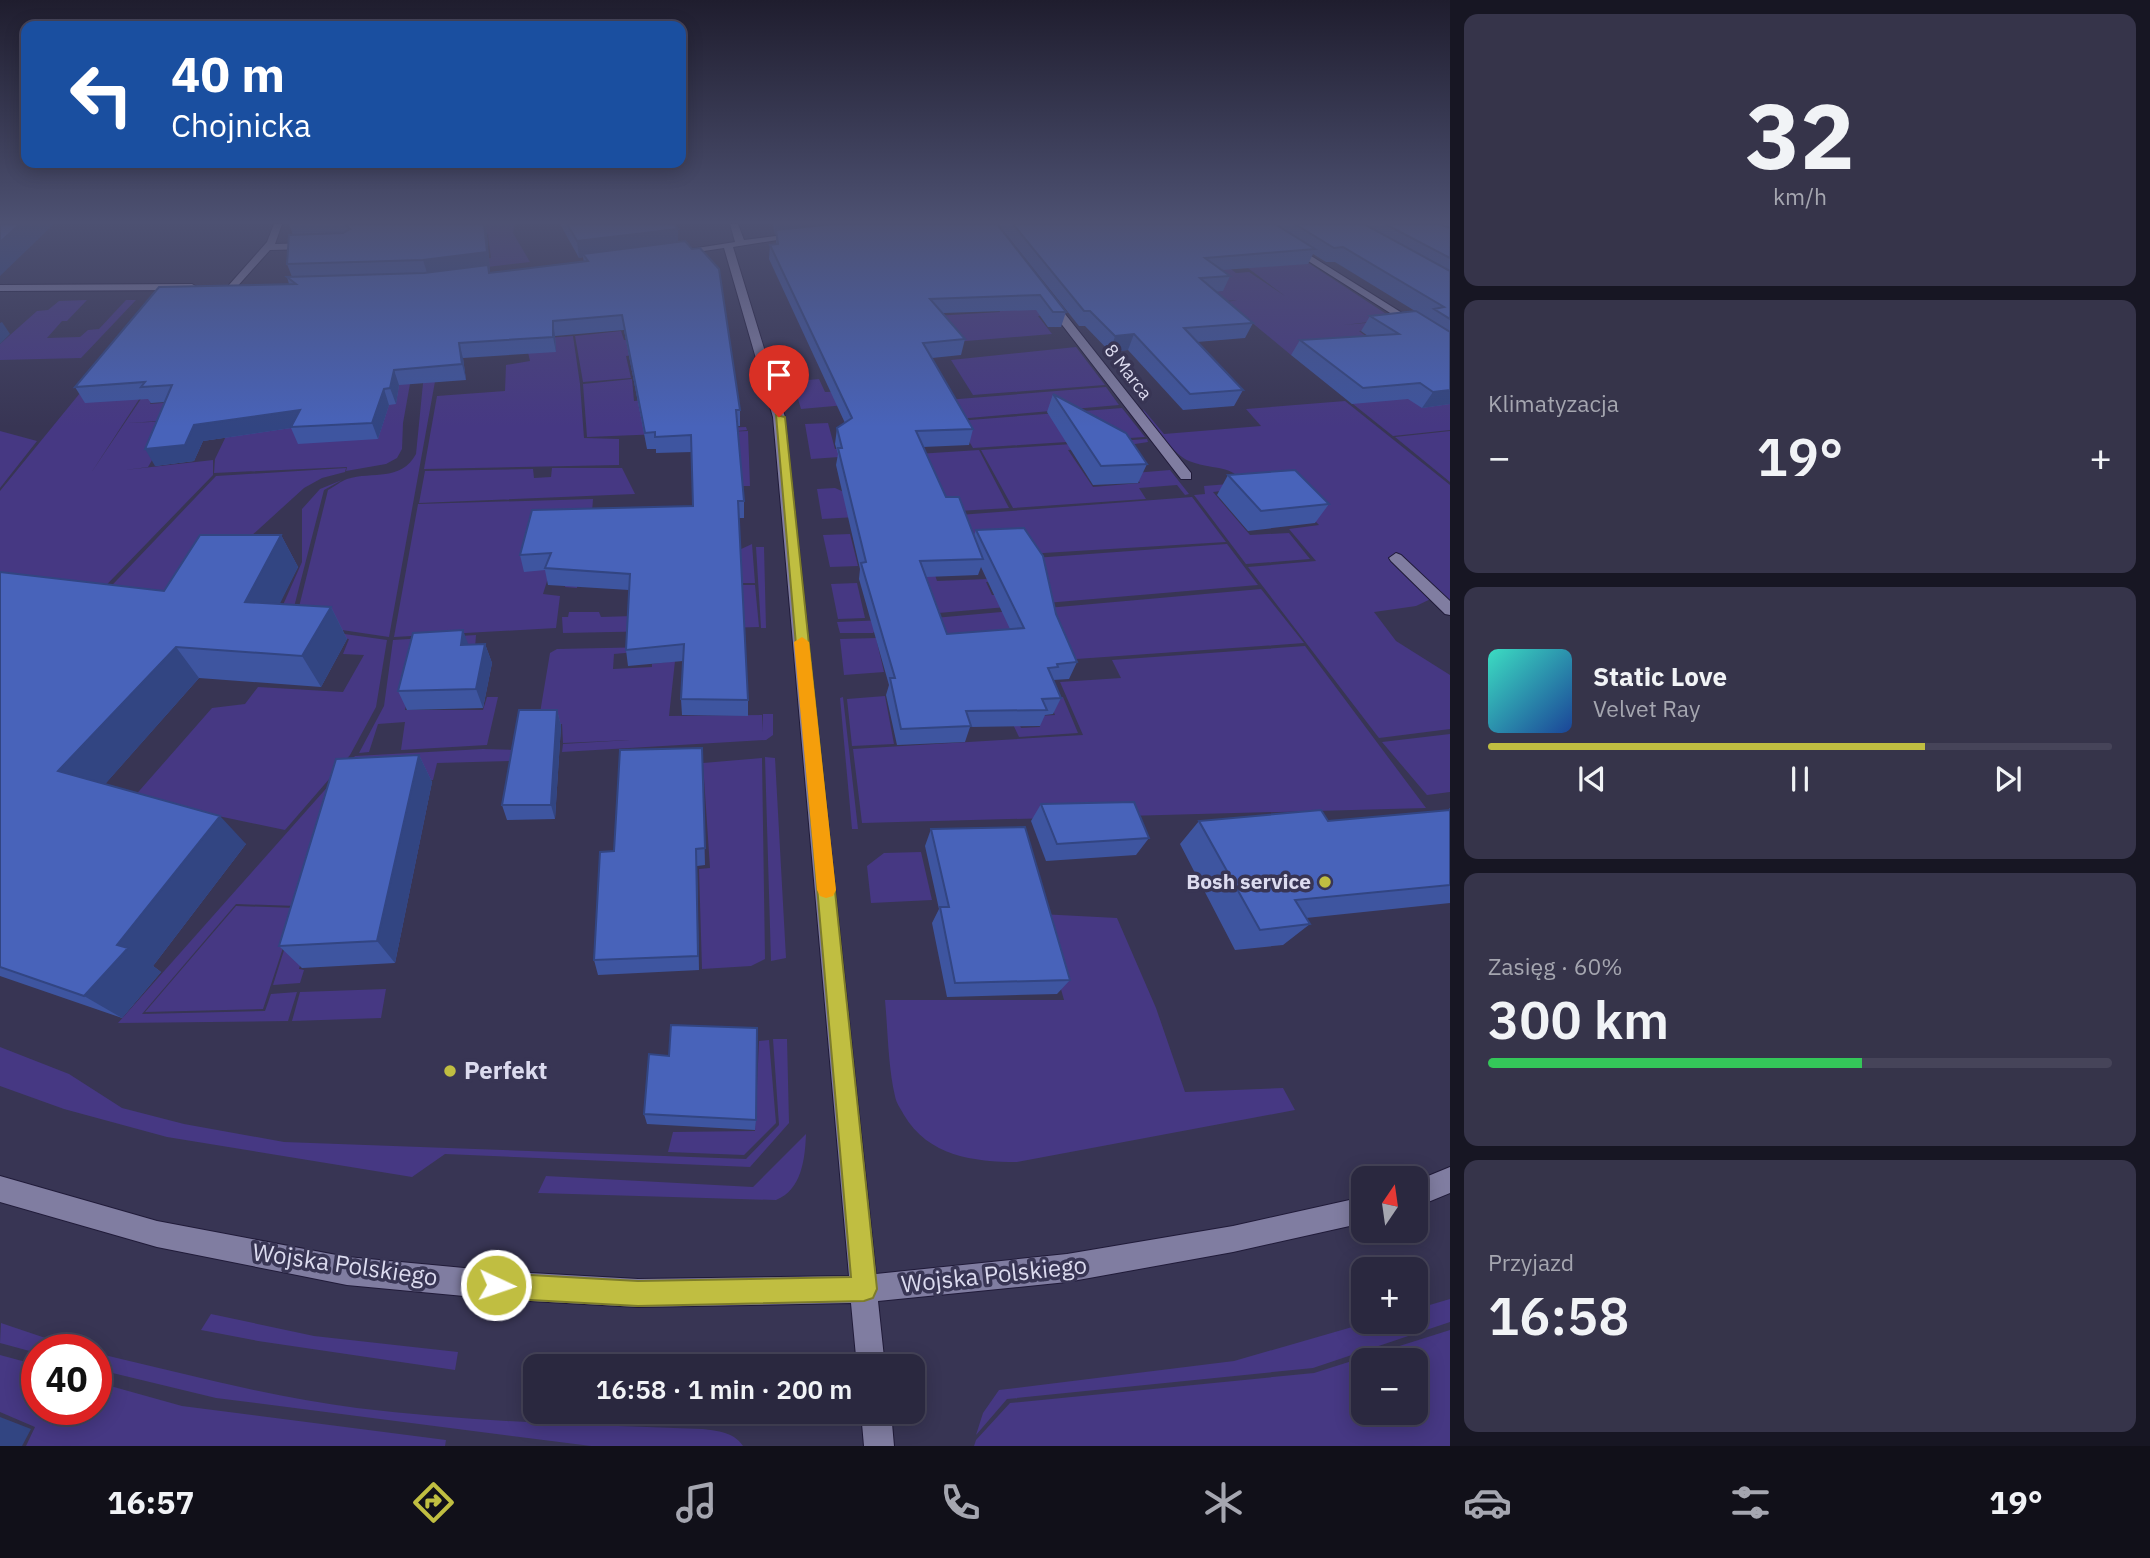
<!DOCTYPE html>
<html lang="pl">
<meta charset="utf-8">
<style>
:root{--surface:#2a283f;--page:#36344a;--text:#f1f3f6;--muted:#a5a6b0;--line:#464459;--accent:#c0be41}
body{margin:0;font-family:"IBM Plex Sans",sans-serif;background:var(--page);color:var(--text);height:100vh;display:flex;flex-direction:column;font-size:26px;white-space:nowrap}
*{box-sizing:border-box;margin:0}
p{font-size:23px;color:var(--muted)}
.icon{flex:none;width:38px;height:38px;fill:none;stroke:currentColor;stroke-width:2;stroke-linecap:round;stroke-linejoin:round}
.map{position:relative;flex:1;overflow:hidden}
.panel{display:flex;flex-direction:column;gap:14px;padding:14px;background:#171623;width:700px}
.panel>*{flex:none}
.banner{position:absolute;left:21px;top:21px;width:665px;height:147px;border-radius:14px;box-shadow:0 4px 18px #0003,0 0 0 2px var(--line);background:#1a4fa0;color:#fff;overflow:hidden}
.needle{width:46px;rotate:13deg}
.tools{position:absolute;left:1351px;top:1166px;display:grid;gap:14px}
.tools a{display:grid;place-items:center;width:77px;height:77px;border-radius:14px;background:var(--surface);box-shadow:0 4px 18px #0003,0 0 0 2px var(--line);font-size:35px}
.speed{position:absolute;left:21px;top:1334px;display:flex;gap:14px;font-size:35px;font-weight:700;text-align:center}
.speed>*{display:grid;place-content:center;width:91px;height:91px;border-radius:50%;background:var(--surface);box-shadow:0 4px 18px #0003,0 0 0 2px var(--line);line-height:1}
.speed .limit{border:10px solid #d22;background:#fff;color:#111}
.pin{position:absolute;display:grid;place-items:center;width:60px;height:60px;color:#fff;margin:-72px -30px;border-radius:50% 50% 50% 0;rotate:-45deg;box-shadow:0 0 7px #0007}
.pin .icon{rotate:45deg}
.me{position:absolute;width:77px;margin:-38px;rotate:93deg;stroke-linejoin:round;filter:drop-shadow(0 0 5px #0008)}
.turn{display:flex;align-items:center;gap:24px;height:147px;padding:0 35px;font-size:32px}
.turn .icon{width:91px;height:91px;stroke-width:2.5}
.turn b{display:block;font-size:49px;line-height:60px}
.big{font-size:52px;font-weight:600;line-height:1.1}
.panel .widget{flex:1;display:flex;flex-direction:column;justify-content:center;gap:10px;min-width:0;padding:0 24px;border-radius:14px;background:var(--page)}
.panel .dial{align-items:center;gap:0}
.dial b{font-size:91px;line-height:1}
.song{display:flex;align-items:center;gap:21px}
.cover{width:84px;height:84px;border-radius:10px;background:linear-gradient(135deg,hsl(170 70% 55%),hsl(220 70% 35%))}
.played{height:7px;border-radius:4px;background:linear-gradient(90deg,var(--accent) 70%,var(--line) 70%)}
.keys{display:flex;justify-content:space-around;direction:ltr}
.heat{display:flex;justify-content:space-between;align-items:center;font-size:38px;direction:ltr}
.charge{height:10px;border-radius:5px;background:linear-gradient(90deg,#34c759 60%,var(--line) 0)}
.trip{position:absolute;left:523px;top:1354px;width:402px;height:70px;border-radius:14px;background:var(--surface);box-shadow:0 4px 18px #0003,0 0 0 2px var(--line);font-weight:600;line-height:70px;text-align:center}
.tabs{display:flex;height:112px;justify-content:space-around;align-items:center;background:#111019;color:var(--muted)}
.tabs .icon{width:49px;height:49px}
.tabs .active{color:var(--accent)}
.tabs b{font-size:32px;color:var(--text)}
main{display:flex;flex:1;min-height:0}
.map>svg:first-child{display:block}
.green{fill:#463883;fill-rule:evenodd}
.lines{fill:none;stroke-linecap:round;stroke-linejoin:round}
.service-casing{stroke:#201b39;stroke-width:2}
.tertiary-casing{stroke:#201b39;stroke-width:2}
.service{fill:#807da1;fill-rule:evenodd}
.tertiary{fill:#807da1;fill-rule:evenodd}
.wall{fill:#3e55a0;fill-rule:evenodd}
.shaded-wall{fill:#324582}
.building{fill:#4863ba;stroke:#324582;stroke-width:2}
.route{fill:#c0be41;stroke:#7d7c2a;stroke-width:2}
.slow{fill:#f59e0b}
.poi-dot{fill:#c0be41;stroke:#383554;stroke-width:2.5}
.labels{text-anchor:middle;stroke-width:7;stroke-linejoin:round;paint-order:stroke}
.far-street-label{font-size:18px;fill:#dcdbef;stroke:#383554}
.poi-label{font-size:21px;font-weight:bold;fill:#dcdbef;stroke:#383554;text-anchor:end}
.near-poi-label{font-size:24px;font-weight:bold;fill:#dcdbef;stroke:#383554;text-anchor:start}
.near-street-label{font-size:24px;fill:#dcdbef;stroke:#383554}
</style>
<main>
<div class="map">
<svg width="1450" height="1446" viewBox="0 0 1450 1446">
<rect width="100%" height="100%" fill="#383554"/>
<!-- green -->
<path class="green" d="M442 224H515L513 233 530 262 479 268 470 260 491 258 488 234 464 235Z
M1190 224 1264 234 1394 319 1344 325 1398 320 1391 327 1359 331 1450 399V430L1393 436 1313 372 1305 354 1291 355 1227 302 1237 300 1226 301 1215 292 1223 291 1179 245 1222 262 1236 273 1249 272 1285 296Z
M988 293 1051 315 1038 316 1052 334 954 342 934 316 1000 312Z
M87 300 67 321H62L47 338 80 337 88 330 99 329 126 300H136L81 358 0 360V344L37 311 48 310 59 301Z
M621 331 624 340 656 336 633 355 626 356 631 378 583 382 575 336Z
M428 333 443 337 389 637 295 623 328 490C334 487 341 481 347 479 373 471 401 482 416 454Z
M573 336 580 384 584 438 619 439V465L424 469 437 396 505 391 506 365 530 361 527 348 505 341Z
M418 339 403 423 402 449 397 458 386 464 346 471 347 467 214 473 215 459 242 403Z
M1076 347 1105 385 973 395 951 360Z
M98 371 151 381 91 473 153 381 158 390 150 404 187 401 176 420 127 423 175 421 148 467 125 470 213 460V475L84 608 0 598V491Z
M805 371 808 380 819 379 825 392 863 391 868 403 801 409 790 372Z
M632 379 634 401 645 400 690 429 746 427 747 430 726 432 748 431 750 486H742L711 432 587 437 583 384Z
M1106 387 1119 405 957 419 946 400Z
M1345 401 1450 485V600L1437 596 1416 606 1374 612 1396 641 1450 675V729L1379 738 1248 567 1316 561 1289 529 1319 525 1282 487 1253 489C1223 460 1222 473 1189 461 1175 456 1154 426 1144 414L1143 409 1164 434 1261 426 1246 409Z
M1122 408 1145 437 973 448 957 421Z
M828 423 835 449 883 447 909 452 811 459 805 424Z
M0 431 37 441 0 488Z
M1450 431V482L1395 437Z
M1147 439 1148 442 1116 447 1068 450 1093 487 1140 483 1134 473 1170 470 1189 494 1185 495 1177 485 1139 488 1146 499 1013 508 981 450Z
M979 450 1009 508 822 519 817 489 835 488 844 492 917 454Z
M346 468 345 472 322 478 304 488 217 567 194 602 283 605 302 562V509L320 489 342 480 324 490 292 615 97 601 216 476Z
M552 468H622L635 494 419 503 425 471 533 469 534 478 551 477Z
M1241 483 1246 488 1213 492 1250 535 1289 533 1310 559 1246 564 1194 495 1205 494 1204 486Z
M1192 497 1226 542 1027 554 962 545 959 515Z
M593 499 590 539 578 562 577 588 565 587 566 578H548L543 594 560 596 556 628 394 637 418 504Z
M850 534 858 566 830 567 823 535Z
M752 544 755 583H741L739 550Z
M1227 544 1258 585 1046 603 1020 559Z
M756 547H764L766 628H761Z
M935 575 937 581 1013 578 1014 580 986 582 992 595 1023 594 1028 605 927 614 916 576Z
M857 583 865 618 838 619 831 584Z
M741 585H755L759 627 693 629Z
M1261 589 1304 643 1062 660 876 629 873 633H840L837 622 934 618Z
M569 612H599L601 617 633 616 661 631 563 633 562 617H568Z
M288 626 387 640 376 707 350 755 285 830 133 798 212 708 245 704 258 687 343 692 364 655 343 654 349 639 275 630Z
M476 635 475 648 418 651 405 710H483L487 697H498L487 745 401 750 405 722 378 724 369 752 359 753 384 706 393 640Z
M876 638 884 672 844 675 840 639Z
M701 646 614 654 613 669 652 667V664L675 661 669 716 762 715 763 732V714H773V735L766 740 562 752 563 744 630 740 563 743 562 724 538 725 550 653 557 649Z
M1305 646 1426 808 862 823 853 749 1083 735 1060 682 1121 678 1112 660Z
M885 696 894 744 852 746 847 699Z
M843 697 858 829H852L840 698Z
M1063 697 1078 733 1019 737 1011 720 1017 719 1021 728 1040 727 1037 716 1055 715 1048 698Z
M1450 734V792L1427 795 1382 742Z
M483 749 515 750 514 761 437 763 433 780 349 784 299 969 304 970 300 983 273 985 298 906 236 904 142 1014 265 1011 271 994 297 992 288 1021 118 1023 355 756Z
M765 757 775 758 786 958 771 961Z
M762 758 765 959 751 966 702 969 699 869 710 868 703 763Z
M921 852 932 900 871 903 867 866 884 853Z
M236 906 296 908 263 1009 145 1012Z
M1040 914 1117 918 1156 1008 1185 1092 1283 1088 1295 1110 1017 1162C974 1162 928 1156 904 1115 901 1109 896 1103 895 1096 888 1066 888 1032 885 1000H1064Z
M386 989 381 1018 292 1021 300 992Z
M773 1039H787L789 1123 750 1167 445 1154 412 1177 167 1137 64 1109 0 1086V1047L69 1074 122 1108 184 1124 284 1142 746 1159 779 1125Z
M769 1040 776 1123 744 1155 668 1152 673 1132 755 1131 759 1041Z
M806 1134C805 1158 802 1190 776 1200L538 1193 546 1176 753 1187Z
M1450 1299V1322L1313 1368 1007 1399 976 1435 983 1413 999 1390 1234 1361 1373 1321H1416V1309Z
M211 1314 314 1336 458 1352 455 1370 258 1341 201 1330Z
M1 1323 78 1349H80H37V1353L0 1343Z
M1450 1330V1446H974L976 1440 1010 1403 1314 1373ZM1363 1360H1416V1412H1363Z
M96 1353C182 1373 269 1397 357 1408 471 1422 587 1425 702 1429 718 1431 734 1432 743 1446H591L216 1398 96 1369Z
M0 1355 37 1365V1409H96V1382L182 1406 446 1440 445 1446H26L35 1427 0 1412Z"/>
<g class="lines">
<!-- service casing -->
<g class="service-casing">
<path id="service" d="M274 224H282L275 244 309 243 314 246 309 249 270 250 235 289H229V285L267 242Z
M1250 224H1260L1450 343V351Z
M1046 300H1054L1191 473V479H1181L1046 304Z
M1396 553 1401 555 1450 601V615L1445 614 1391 561 1389 558Z"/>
</g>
<!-- tertiary casing -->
<g class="tertiary-casing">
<path id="tertiary" d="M730 224H738L744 240 798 233 802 236 733 247 785 417 876 1274 1067 1254 1233 1226 1363 1197V1223L1233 1252 1067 1282 878 1301 885 1367H857L851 1303 638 1307 496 1299 347 1285 157 1247 0 1202V1176L157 1221 347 1257 496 1271 638 1279 849 1276 773 417 724 248 677 255 672 252 735 242Z
M0 285 192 284 197 287 192 290 0 291Z
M1450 1167V1193L1416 1207V1181Z
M861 1412H891L894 1446H864Z"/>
</g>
<!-- service -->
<use href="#service" class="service"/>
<!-- tertiary -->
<use href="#tertiary" class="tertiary"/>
</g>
<!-- wall -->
<path class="wall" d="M289 224H486L490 273 584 262 583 257 579 258 560 224H674L678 229V242L740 410V426H737L744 501V518H738L748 700V716L682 715 681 699 683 661 628 666 626 650 629 590 548 585 545 570 524 572 520 555 693 506 692 452 656 453V449H647L624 330 555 336 556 352 463 358 466 380 399 385 396 404 389 405 378 439 298 444 291 428 203 441 194 461 155 466 165 402 151 403 148 399 85 403 75 387 289 284 287 277H292L287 264 293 235Z
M773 224H997L1066 312 1061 327H1048L1036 310 943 313 965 339 961 355 932 358 973 429 969 445 923 447 946 497 974 535 976 530 1056 614 1077 662 1069 679 1053 680 1061 698 1053 714 1045 715 1040 726 970 727 965 742 897 745 886 695 889 685 859 579 860 569 836 465 838 454 835 444 837 428 845 423 769 259 770 245 776 244V234H775ZM981 567 1010 629 947 634 926 577 978 575Z
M998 224H1450V404L1422 408 1408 399 1352 404 1291 355 1300 340 1368 336 1361 331 1370 316 1415 311 1335 262H1326L1313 254 1308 264 1222 270 1230 276 1223 291 1216 292 1253 323 1245 338 1197 342 1243 390 1234 406 1183 410 1128 350 1110 352 1085 326H1079Z
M1053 394 1147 464 1138 483 1093 485 1047 412Z
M1228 475 1329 504 1315 523 1248 531 1217 495Z
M281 535 298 567 279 604 331 607 347 639 321 687 199 678 105 784 246 844 153 966 161 972 122 1018 0 976V572L164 591Z
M485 644 492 663 483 708 407 710 398 691 468 645Z
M557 710 561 726 555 819 507 820 502 805Z
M702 748 705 865 697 866 699 970 598 975 594 960 614 851Z
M419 755 432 782 395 963 302 968 279 946Z
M1041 804 1149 838 1136 855 1046 861 1031 821Z
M1450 808V903L1306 918 1310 924 1283 945 1235 950 1180 844 1199 821H1328L1450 810 1449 809Z
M931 829 1070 980 1057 994 947 997 932 923 939 909 925 846Z
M644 1114 756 1120 755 1130 647 1124Z"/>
<!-- shaded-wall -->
<path class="shaded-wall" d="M20 224H54L0 276V242Z
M484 224H486L490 269H489L491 280 428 276 423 260Z
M775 224H877L776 230V234H775Z
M678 229V245L583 254V257L579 258 577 241Z
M553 321 555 336 556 352 553 337Z
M2 322 10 334 0 344V323Z
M1134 334 1128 350 1110 352 1115 336Z
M459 343 463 358 466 380 462 364Z
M394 370 399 385 396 404 390 388Z
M384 389 389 405 378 439 372 423Z
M1450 390V404L1422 408 1433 392Z
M300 410 291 428 203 441 194 461 155 466 145 449 194 425Z
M281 535 298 567 265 634 245 602Z
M331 607 347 639 321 687 302 656Z
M463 630 470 649 461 645Z
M485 644 492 663 483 708 476 689Z
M176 647 199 678 91 800 58 771Z
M557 710 561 726 555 819 551 805Z
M419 755 432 782 395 963 377 941Z
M220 816 246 844 153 966 161 972 122 1018 84 996 117 945Z
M0 1417 31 1429 22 1446H0Z"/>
<!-- building -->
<path class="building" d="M0 224H20L0 242Z
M345 224H484L487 252 423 260 287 264 289 235 343 233 350 229Z
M567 224H674L678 229 577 241Z
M833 224H997L1066 312H1053L1040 295 930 299 965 339 923 343 973 429 916 431 946 497H959L983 559 920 561 947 634 1024 628 976 530 1024 528 1043 556 1056 614 1077 662 1057 664 1058 667 1048 668 1061 698 1042 699 1047 710 966 711 971 726 901 729 890 678H895L861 563 866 562 838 448H842L837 428 852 418 770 245 778 244 776 230Z
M1013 224H1275L1315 249 1205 258 1230 276 1200 278 1253 323 1184 328 1243 390 1190 394 1134 334 1115 336 1090 311H1084Z
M1295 224H1364L1450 271V319L1434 309 1444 307 1343 247 1334 248Z
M1385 224H1440L1450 228V258Z
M685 241 692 249 700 248 719 269 740 410H736L744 501H738L748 700 681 699 684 644 626 650 630 574 545 568 551 553 520 555 532 510 693 506 691 435 655 437V432L645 433 622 315 553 321V337L459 343 462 364 394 370 390 388 384 389 372 423 291 427 300 410 194 425 185 445 145 449 172 385 141 387 145 382 75 387 159 287 296 284 287 277 424 273 488 265 489 273 588 261 583 254Z
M1416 311 1450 332V390L1433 392 1420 383 1363 388 1300 340 1399 334 1370 316Z
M1053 394 1126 433 1147 464 1101 466Z
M1295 470 1329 504 1261 511 1228 475Z
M200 535H281L245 602 331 607 302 656 176 647 58 771 220 816 117 945 128 948 84 996 0 967V572L164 591Z
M463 630 461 645 485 644 476 689 398 691 413 633Z
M519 710H557L551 805H502Z
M702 748 705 848 696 849 698 956 594 960 600 852 614 851 620 750Z
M419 755 377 941 279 946 336 759Z
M1134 802 1149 838 1057 844 1041 804Z
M1321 810 1328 821 1450 810V885L1295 900 1310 924 1260 930 1199 821Z
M1025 827 1070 980 955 983 940 907H949L931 829Z
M671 1025 757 1028 756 1120 644 1114 649 1054 669 1056Z"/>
<!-- sky -->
<linearGradient id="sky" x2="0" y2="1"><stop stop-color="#1f1d2e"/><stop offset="0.52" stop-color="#4d5172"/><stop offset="1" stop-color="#4d5172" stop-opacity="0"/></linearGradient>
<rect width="1450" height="427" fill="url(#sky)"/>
<!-- route -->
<path class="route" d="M776 415 785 417 877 1289 873 1298 864 1301 638 1306 496 1298 488 1294 484 1285 488 1277 496 1273 638 1281 851 1277Z"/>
<!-- slow -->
<path class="slow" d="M802 637 809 642 836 890 833 896 826 898 820 896 817 890 794 642Z"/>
<!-- markers -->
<g class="poi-dot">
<circle cx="1325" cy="882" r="7"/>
<circle cx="450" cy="1071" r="7"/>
</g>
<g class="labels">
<!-- far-street labels -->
<g class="far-street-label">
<text transform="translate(1128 372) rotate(52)" y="6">8 Marca</text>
</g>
<!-- poi labels -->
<g class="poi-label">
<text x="1311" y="889">Bosh service</text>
</g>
<!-- near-poi labels -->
<g class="near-poi-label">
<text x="464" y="1079">Perfekt</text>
</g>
<!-- near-street labels -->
<g class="near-street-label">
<text transform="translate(345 1265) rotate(8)" y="8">Wojska Polskiego</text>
<text transform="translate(994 1275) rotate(-6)" y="8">Wojska Polskiego</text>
</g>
</g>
</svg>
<div class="tools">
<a><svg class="needle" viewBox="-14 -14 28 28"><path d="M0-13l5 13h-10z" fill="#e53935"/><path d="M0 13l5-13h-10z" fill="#a5a6b0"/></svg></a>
<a>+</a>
<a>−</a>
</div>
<div class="speed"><div class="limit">40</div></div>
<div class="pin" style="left:779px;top:417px;background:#d93025"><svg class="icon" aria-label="arrive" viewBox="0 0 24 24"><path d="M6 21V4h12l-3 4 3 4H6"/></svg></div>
<svg class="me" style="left:496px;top:1285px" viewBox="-20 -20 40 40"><circle r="17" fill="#c0be41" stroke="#fff" stroke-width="3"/><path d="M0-11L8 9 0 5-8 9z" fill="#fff"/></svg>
<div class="trip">16:58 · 1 min · 200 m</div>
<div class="banner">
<div class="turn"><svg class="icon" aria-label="left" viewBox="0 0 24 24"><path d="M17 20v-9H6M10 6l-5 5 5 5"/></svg><div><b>40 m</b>Chojnicka</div></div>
</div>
</div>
<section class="panel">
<div class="widget dial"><b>32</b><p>km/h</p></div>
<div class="widget"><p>Klimatyzacja</p>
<div class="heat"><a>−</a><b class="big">19°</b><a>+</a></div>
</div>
<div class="widget">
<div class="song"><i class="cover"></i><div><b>Static Love</b><p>Velvet Ray</p></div></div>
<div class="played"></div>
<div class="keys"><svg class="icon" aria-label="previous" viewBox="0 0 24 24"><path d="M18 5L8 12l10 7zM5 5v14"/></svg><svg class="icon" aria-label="pause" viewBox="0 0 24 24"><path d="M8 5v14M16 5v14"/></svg><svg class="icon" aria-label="next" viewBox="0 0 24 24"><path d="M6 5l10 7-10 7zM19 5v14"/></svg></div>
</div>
<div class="widget"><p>Zasięg · 60%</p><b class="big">300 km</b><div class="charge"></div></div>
<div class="widget"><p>Przyjazd</p><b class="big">16:58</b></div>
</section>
</main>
<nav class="tabs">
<b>16:57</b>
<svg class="icon active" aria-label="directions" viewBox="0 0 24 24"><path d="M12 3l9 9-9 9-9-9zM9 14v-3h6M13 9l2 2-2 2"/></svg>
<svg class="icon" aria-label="music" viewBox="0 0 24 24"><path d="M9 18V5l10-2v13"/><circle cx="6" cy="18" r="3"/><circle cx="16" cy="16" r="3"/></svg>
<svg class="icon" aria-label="phone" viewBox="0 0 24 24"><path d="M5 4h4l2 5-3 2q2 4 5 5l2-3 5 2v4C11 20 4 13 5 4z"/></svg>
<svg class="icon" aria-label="climate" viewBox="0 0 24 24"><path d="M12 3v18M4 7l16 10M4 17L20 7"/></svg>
<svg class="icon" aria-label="car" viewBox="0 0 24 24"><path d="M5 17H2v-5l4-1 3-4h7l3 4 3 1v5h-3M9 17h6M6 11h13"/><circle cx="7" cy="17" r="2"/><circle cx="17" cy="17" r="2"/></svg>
<svg class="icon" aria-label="filters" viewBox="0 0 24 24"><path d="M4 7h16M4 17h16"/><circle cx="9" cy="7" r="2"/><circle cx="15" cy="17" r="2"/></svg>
<b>19°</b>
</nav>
